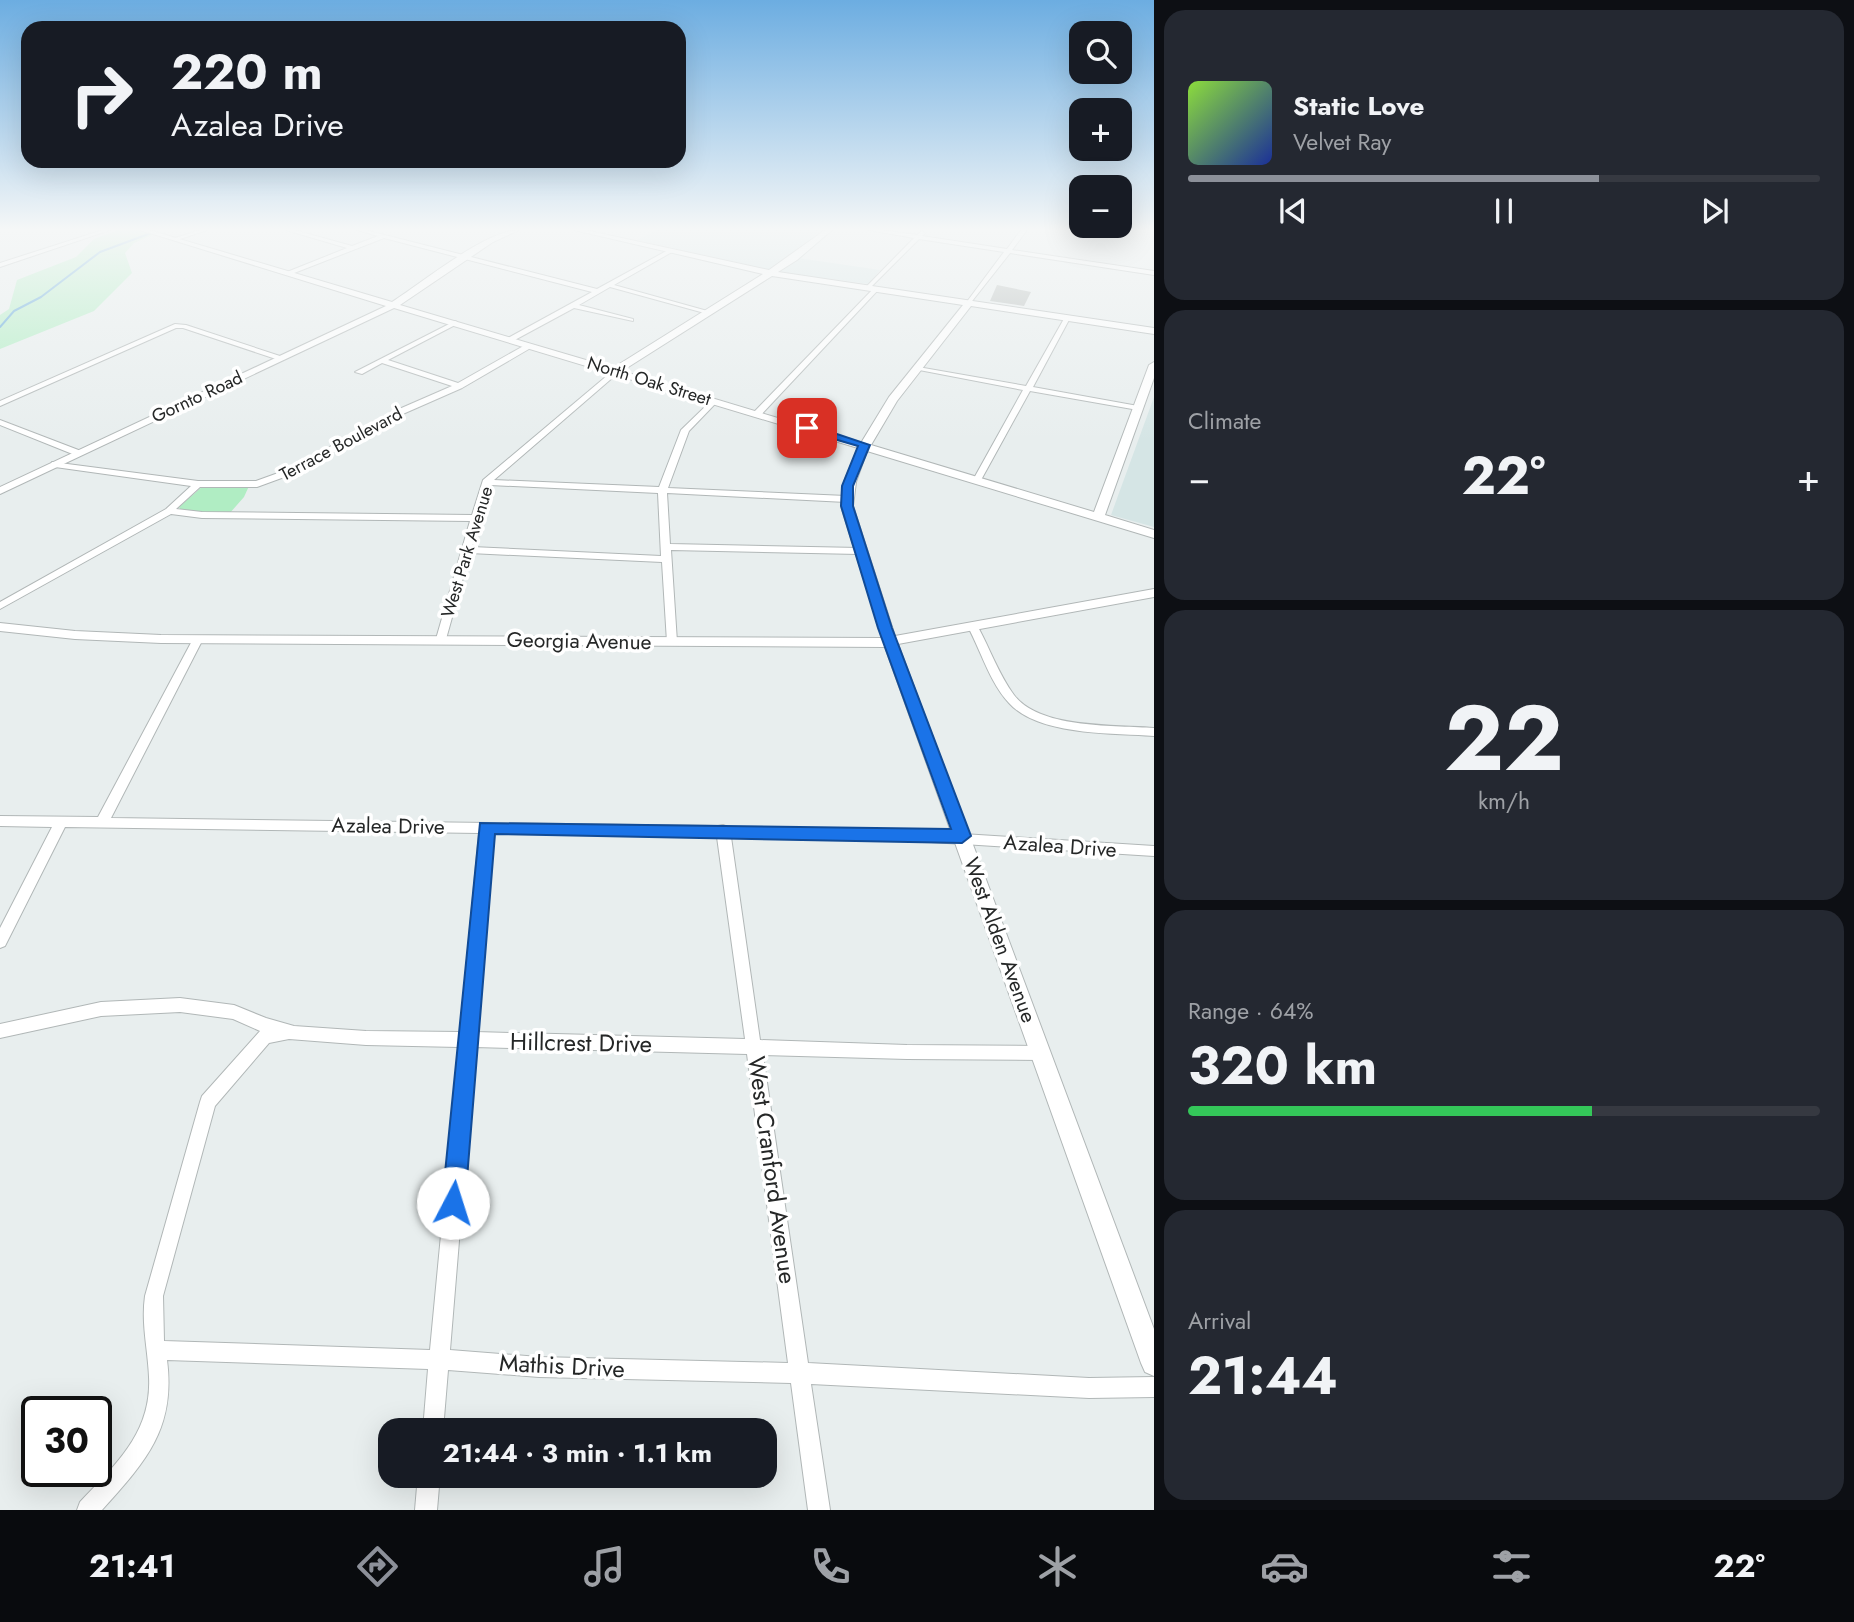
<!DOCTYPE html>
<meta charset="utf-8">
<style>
:root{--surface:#171b24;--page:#242831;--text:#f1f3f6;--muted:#9ea1a6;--line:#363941;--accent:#8c9099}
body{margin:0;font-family:Jost,sans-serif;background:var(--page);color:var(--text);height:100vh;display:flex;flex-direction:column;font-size:26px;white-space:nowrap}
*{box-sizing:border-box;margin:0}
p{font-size:23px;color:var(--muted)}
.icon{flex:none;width:38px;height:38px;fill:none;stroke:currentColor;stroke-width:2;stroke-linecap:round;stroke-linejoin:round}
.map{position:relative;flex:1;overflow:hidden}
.sheet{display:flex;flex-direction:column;gap:10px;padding:10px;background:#0d0f14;width:700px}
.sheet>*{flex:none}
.guide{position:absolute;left:21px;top:21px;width:665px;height:147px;border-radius:21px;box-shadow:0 7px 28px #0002;background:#171b24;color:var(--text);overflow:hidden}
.buttons{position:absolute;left:1069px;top:21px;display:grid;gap:14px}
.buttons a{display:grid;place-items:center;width:63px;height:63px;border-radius:14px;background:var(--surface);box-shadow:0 7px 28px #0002;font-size:35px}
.speed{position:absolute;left:21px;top:1396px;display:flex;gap:14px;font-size:35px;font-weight:700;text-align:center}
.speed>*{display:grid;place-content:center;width:91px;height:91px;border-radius:50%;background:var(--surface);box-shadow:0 7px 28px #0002;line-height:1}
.speed .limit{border:4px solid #111;border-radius:10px;background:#fff;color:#111}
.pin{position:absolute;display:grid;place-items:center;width:60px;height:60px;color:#fff;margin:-30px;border-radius:14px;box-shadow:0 4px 10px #0006}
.me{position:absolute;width:77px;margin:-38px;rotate:5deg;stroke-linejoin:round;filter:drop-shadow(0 0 5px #0008)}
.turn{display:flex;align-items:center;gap:24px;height:147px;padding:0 35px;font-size:32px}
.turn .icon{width:91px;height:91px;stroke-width:2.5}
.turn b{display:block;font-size:49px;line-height:60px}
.big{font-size:52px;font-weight:700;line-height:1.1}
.sheet .card{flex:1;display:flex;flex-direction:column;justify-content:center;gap:10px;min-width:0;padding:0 24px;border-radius:21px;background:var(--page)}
.sheet .dial{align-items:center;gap:0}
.dial b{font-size:91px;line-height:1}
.song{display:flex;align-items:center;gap:21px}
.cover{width:84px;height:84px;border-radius:10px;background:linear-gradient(135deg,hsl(90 70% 55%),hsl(230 70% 35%))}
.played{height:7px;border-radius:4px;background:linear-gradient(90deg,var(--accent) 65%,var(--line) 65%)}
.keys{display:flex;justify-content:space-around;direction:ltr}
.heat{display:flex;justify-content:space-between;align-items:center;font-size:38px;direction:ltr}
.charge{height:10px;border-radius:5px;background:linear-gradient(90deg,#34c759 64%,var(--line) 0)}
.trip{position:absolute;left:378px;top:1418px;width:399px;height:70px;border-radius:21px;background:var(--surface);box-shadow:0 7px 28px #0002;font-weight:700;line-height:70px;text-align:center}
.menu{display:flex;height:112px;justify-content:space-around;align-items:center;background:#090b0e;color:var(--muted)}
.menu .icon{width:49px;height:49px}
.menu .selected{color:var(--accent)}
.menu b{font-size:32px;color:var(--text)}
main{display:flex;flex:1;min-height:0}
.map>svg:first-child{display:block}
.built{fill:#d5e5e5}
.green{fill:#b0edc3}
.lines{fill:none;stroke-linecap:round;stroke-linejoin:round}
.stream{stroke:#53a2d7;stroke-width:2}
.building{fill:#b3b9b7}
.street-casing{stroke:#b1b7b7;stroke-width:2}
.secondary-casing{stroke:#b1b7b7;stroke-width:2}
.street{fill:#fff;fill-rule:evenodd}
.secondary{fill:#fff;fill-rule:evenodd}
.route{fill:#1a73e8;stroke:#114b97;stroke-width:2}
.labels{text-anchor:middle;stroke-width:7;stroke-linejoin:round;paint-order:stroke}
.far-street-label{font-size:18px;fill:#252727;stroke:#fff}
.street-label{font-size:21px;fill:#252727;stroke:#fff}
.near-street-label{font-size:24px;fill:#252727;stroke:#fff}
</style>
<main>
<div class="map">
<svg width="1154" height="1510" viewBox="0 0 1154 1510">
<rect width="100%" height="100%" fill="#e8eeee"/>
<!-- built -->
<path class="built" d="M657 230H824L791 257 880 270 869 284 780 272 637 240Z
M1154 397V527L1111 515Z"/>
<!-- green -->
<path class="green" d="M118 230H138L154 234 134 243 125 253 132 273 94 311 0 349V315L9 309 17 280 76 257 94 239Z
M203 486H249L244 497 229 514 182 513 179 507Z"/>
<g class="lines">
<!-- stream -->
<path class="stream" d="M0 327 14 311 41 297 100 252 151 233"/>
</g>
<!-- building -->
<path class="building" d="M997 285 1031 292 1024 306 990 301Z"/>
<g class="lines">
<!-- street casing -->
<g class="street-casing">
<path id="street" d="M103 230H110L0 267V263Z
M200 230H207L177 240 172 239Z
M286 230H294L352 246 378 236 357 230H365L597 289 670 249 672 252 614 285 711 312 708 314 610 287 579 305 633 319V321L574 308 511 342 507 340 508 338 592 292 384 238 289 275 287 272 347 248Z
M869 230H880L917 235 922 231 925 233 922 236 1007 249 1021 230H1027L1012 250 1154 271V275L1010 253 969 305 966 303 1004 252 919 239 868 290 865 288 866 287 914 238Z
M874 288 879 289 760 416H754V412Z
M1065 317 1070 318 1033 387 1138 406 1142 408 1138 410 1030 391 981 480 974 482 973 480 1023 390 914 369 918 367 1026 386Z
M455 321 457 322V324L388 360 458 383 527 344 534 346 462 388 396 417 298 472 257 487H200L176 509 202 512 472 515 483 480 615 369H618V373L494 480 659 487 681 430 713 399 717 401 716 403 689 431 668 488 846 496 851 499 846 502 667 493 670 544 859 548 864 551 859 554 671 550 677 642 672 645 667 642 662 562 470 553 446 639 441 642 436 639 470 521 202 518 171 514 0 609V602L166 509 191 486 55 467 51 464 52 462 198 481H256L292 468 390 413 452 386 382 363 362 374 355 372ZM490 485 658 493 661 556 472 547Z
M175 324 186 325 286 358 279 360 183 328H176L0 406V401Z
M0 420 81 451 82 453 75 455 0 425Z
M973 624 978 627C990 649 999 675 1014 695 1040 729 1115 725 1154 728V736C1113 733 1038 736 1009 703 990 683 981 651 968 627Z
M198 636 203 639 111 818 718 826 723 825 728 827 884 829 1154 846V856L884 839 731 837 760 1040 907 1045 1042 1046 1048 1048 1050 1053 1048 1058 1042 1060 907 1059 763 1055 808 1363 1089 1378 1154 1377V1397L1089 1398 811 1384 830 1510H808L791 1383 539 1377 448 1370 443 1430H423L428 1369 167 1360C176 1429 145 1462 102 1510H77L80 1502C115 1465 152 1433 149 1377 148 1350 141 1324 145 1296L200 1102 202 1096 260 1031 233 1019 180 1012 101 1016 0 1038V1024L101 1002 180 998 234 1005 266 1018 294 1026 366 1031 460 1032 479 833 65 827 5 946 0 948V928L52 827 0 826V816L98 817 193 639ZM492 833 717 837 745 1039 476 1032ZM289 1039 366 1045 459 1047 430 1350 164 1341 163 1296 215 1106 269 1043ZM475 1047 747 1054 788 1363 539 1357 450 1350Z
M418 1475H440L437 1510H415Z"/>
</g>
<!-- secondary casing -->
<g class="secondary-casing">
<path id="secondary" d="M140 230H149L392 302C422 283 486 230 519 230L493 242 400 305 613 368 763 274 574 230H585L769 270 825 230H832L797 260 778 272 1154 328V334L971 306 897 401 871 445 1094 512 1149 365 1154 362V378L1105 515 1154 530V538L867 451 856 482 853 506 895 636 1154 589V597L898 644 1154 1329V1376L1145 1372 1141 1363 885 647 161 643 75 639 0 631V623L75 631 161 635 882 638 841 506 844 482 858 448 394 308 0 494V487L386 306ZM772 276 963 305 889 397 861 443 622 371Z"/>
</g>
<!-- street -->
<use href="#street" class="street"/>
<!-- secondary -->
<use href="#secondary" class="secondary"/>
</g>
<!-- sky -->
<linearGradient id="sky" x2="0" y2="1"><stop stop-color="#6cade1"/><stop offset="0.52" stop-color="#f5f7f7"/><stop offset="1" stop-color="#f5f7f7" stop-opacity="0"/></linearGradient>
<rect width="1154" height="441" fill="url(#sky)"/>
<!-- route -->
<path class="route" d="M807 424 870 445 853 486V506L892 628 971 836 962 843 495 834 465 1203 462 1211 453 1214 445 1211 442 1203 480 823 951 829 878 628 841 506 842 486 858 446 803 430V425Z"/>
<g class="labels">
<!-- far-street labels -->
<g class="far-street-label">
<text transform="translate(649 381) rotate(17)" y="6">North Oak Street</text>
<text transform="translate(197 397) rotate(-25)" y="6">Gornto Road</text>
<text transform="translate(341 444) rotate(-28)" y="6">Terrace Boulevard</text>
<text transform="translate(467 552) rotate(-73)" y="6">West Park Avenue</text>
</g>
<!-- street labels -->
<g class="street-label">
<text transform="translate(579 641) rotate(1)" y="7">Georgia Avenue</text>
<text transform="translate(388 826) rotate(1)" y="7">Azalea Drive</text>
<text transform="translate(1060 846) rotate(4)" y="7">Azalea Drive</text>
<text transform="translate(1000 940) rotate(70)" y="7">West Alden Avenue</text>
</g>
<!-- near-street labels -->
<g class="near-street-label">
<text transform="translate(581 1043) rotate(1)" y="8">Hillcrest Drive</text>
<text transform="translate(772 1170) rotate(82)" y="8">West Cranford Avenue</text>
<text transform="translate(562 1366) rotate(3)" y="8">Mathis Drive</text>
</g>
</g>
</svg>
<div class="buttons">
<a><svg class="icon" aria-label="search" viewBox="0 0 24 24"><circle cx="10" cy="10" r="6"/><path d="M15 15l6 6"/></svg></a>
<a>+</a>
<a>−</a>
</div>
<div class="speed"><div class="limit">30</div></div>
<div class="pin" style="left:807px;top:428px;background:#d93025"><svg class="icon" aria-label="arrive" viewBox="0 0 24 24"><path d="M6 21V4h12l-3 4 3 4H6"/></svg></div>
<svg class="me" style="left:453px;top:1203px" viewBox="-20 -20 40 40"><circle r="19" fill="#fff"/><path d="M0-13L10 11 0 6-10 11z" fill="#1a73e8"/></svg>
<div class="trip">21:44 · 3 min · 1.1 km</div>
<div class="guide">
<div class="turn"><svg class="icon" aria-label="right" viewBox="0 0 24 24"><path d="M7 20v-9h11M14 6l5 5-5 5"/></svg><div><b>220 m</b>Azalea Drive</div></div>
</div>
</div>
<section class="sheet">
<div class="card">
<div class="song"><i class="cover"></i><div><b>Static Love</b><p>Velvet Ray</p></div></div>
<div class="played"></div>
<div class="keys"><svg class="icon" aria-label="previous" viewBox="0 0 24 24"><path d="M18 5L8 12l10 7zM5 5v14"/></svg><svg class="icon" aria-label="pause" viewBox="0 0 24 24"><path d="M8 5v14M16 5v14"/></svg><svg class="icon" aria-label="next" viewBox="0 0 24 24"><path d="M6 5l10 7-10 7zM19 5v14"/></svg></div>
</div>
<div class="card"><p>Climate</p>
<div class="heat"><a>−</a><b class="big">22°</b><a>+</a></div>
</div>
<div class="card dial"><b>22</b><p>km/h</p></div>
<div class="card"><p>Range · 64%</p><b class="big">320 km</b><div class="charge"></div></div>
<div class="card"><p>Arrival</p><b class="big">21:44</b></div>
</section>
</main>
<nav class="menu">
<b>21:41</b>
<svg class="icon selected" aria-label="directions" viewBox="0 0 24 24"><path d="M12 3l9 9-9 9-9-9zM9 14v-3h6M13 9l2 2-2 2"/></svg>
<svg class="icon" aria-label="music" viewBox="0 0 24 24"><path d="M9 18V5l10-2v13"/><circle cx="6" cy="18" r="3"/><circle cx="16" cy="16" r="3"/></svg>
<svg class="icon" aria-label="phone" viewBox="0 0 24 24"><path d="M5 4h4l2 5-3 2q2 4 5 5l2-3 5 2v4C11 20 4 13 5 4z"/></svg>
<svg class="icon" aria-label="climate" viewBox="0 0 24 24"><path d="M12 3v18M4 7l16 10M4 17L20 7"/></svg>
<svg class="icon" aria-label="car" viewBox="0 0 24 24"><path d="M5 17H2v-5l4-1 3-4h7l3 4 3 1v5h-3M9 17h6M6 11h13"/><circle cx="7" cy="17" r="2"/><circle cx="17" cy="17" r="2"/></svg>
<svg class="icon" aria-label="filters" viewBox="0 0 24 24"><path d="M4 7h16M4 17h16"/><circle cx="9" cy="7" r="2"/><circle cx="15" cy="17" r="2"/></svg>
<b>22°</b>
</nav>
